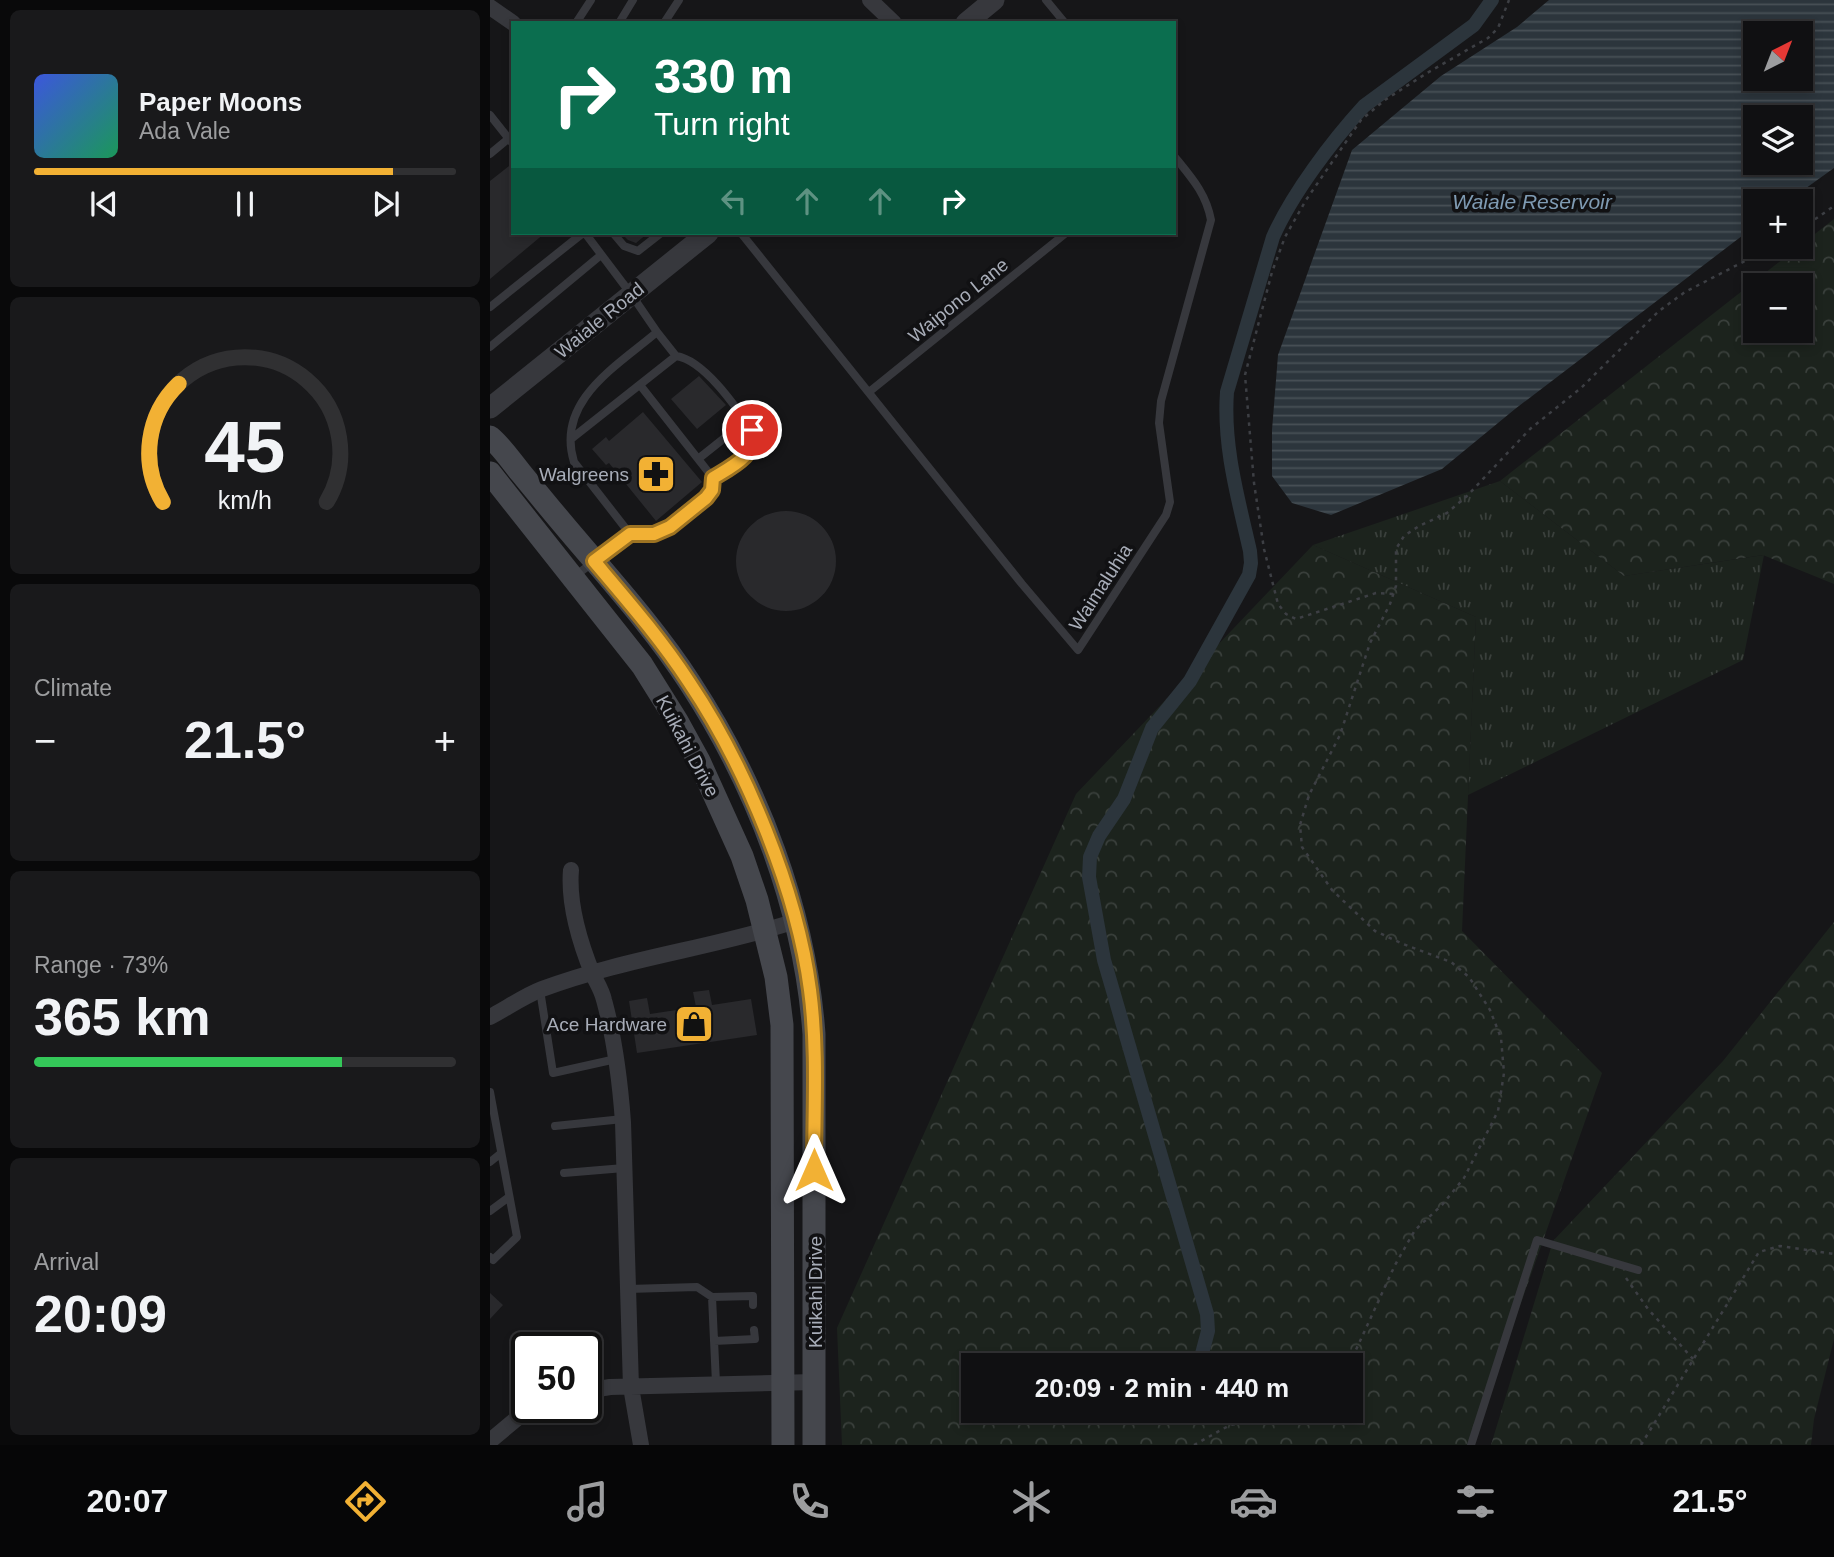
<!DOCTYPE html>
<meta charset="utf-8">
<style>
:root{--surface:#101012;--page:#19191b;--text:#f1f3f6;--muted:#9c9d9f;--line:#303032;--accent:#f2b134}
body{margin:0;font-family:Helvetica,sans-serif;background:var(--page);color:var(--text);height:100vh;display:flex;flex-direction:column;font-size:26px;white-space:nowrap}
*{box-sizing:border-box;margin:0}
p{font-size:23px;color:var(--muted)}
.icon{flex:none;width:38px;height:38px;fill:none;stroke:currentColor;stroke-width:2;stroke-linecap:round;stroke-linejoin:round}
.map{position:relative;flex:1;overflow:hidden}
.drawer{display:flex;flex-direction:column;gap:10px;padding:10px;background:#09090a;width:490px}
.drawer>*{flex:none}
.guide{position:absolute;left:21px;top:21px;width:665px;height:214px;border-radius:0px;box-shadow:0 4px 10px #0003,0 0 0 2px var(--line);background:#0b6e4f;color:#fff;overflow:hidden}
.needle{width:46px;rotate:42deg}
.controls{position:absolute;left:1253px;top:21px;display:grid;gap:14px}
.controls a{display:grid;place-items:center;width:70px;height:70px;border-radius:0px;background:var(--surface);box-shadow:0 4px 10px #0003,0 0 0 2px var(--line);font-size:35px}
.speed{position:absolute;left:21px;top:1332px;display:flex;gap:14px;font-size:35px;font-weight:700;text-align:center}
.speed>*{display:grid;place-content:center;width:91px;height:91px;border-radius:50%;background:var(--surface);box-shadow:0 4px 10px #0003,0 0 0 2px var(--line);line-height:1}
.speed .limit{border:4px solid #111;border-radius:10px;background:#fff;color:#111}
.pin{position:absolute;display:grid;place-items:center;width:60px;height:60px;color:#fff;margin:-30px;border:4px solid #fff;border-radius:50%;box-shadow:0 2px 7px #0007}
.me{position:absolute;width:77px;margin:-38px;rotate:0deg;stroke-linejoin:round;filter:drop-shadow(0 0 5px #0008)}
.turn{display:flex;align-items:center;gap:24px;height:147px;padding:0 28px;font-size:32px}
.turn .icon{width:91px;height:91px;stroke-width:2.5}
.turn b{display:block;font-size:49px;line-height:60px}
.lanes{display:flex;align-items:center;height:66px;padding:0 28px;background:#0003;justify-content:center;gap:35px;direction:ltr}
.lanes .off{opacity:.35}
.big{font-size:52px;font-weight:700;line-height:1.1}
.drawer .tile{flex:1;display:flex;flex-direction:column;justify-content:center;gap:10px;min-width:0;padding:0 24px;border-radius:10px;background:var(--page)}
.drawer .dial{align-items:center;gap:0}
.dial svg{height:182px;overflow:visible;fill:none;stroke:var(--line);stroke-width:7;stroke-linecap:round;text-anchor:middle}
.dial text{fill:var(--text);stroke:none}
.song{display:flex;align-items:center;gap:21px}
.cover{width:84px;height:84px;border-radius:10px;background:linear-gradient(135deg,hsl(230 70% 55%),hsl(150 70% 35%))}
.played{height:7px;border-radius:4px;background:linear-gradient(90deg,var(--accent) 85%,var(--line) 85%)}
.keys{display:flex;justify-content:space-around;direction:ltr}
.heat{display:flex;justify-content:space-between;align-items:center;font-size:38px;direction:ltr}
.charge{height:10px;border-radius:5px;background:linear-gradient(90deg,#34c759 73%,var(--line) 0)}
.trip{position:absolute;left:471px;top:1353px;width:402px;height:70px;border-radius:0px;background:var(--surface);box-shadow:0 4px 10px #0003,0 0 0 2px var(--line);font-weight:700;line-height:70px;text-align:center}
.menu{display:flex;height:112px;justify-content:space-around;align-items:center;background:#060607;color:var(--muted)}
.menu .icon{width:49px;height:49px}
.menu .on{color:var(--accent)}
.menu b{font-size:32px;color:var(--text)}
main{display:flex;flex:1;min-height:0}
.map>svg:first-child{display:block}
.grass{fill:url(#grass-tufts)}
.forest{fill:url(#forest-crowns);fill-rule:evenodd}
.water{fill:url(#water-rules);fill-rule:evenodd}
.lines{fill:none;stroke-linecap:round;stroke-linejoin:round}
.canal{stroke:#2c353c;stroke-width:14}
.building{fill:#29292c}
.path{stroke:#3d3f44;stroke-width:2.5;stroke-dasharray:3.5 5;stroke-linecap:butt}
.service{stroke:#37383d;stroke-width:8}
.minor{stroke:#37383d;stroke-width:16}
.tertiary{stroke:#37383d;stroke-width:21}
.secondary{stroke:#45474d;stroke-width:23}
.route-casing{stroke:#9d7322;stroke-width:18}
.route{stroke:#f2b134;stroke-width:12}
.labels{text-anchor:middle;stroke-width:7;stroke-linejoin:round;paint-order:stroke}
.street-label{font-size:19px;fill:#a8adb8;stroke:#111113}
.poi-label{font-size:19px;fill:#a8adb8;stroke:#111113;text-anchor:end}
.water-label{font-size:21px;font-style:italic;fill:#7f9bb3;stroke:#111113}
</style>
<main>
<section class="drawer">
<div class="tile">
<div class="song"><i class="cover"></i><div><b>Paper Moons</b><p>Ada Vale</p></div></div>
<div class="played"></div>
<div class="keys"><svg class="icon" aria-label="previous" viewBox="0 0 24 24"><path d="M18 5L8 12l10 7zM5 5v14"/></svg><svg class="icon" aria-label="pause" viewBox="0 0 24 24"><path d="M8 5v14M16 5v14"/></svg><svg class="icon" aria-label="next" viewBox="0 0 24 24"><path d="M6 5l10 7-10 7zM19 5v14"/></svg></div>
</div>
<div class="tile dial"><svg viewBox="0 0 100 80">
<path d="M14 69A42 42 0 1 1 86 69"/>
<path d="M14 69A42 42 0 0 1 21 17" stroke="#f2b134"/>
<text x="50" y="56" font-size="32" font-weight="700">45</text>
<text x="50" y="72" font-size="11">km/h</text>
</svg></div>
<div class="tile"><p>Climate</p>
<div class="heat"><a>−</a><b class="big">21.5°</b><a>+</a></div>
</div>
<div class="tile"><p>Range · 73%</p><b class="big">365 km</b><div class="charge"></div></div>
<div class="tile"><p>Arrival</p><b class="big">20:09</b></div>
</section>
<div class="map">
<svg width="1344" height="1445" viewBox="0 0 1344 1445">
<defs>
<pattern id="grass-tufts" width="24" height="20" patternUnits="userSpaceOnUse" patternTransform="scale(1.75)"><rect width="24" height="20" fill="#1c231d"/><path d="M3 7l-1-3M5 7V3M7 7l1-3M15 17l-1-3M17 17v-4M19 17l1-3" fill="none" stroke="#3a403c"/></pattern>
<pattern id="forest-crowns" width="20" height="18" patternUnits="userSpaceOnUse" patternTransform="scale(1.75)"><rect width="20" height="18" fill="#1c231d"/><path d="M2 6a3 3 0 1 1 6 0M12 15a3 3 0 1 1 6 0" fill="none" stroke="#3a403c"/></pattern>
<pattern id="water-rules" width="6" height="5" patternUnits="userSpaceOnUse" patternTransform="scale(1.75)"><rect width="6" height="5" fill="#2c353c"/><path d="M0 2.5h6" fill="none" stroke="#485056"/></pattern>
</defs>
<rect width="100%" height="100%" fill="#161618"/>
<!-- grass -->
<path class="grass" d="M1010 481 1134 576 1274 555 1253 660 978 795 986 617 823 545Z"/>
<!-- forest -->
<path class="forest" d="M1344 219V584L1273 555 1134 576 1010 481ZM1265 285H1311V331H1265Z
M823 545 986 617 972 931 1112 1073 981 1445H352L347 1328 586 794ZM483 1365H861V1410H483Z
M1344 922V1339L1324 1419 1321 1445H1001L1063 1241 1233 1061Z"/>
<!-- water -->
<path class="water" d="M1059 0H1344V168L1298 201H1265V226L1025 409 952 469 841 515 802 503 782 476V430L788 355 862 150 951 76 1027 27ZM1265 33H1311V79H1265ZM1265 117H1311V163H1265Z"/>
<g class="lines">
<!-- canal -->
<path class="canal" d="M709 1365 718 1331 717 1314 614 960 599 877 600 857 609 836 634 799 662 728 700 681 759 575 761 563 760 551C748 498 733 446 737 392L783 237C802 194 842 141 874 106L984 25 1002 0"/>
</g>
<!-- building -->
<path class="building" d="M23 163V233H55L0 279V181Z
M131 233H158L146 243 138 240Z
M209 376 236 405 207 429 181 399Z
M153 412 212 482 166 521 119 463 116 465 102 449 116 437 119 441Z
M246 561a50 50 0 1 1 100 0a50 50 0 1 1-100 0Z
M219 990 222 1005 261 999 267 1035 147 1053 139 1001 157 998 160 1014 206 1007 203 992Z
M0 1293 13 1305 0 1319Z"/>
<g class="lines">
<!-- path -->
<path class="path" d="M1311 229 1344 206
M903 594 886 593 806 619 796 614 788 604 774 549 764 483 755 375 782 272 795 237 816 200 871 120 895 100 937 73 998 38 1008 28 1019 0
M1136 1278 1158 1309 1203 1359
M859 1365 905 1265 925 1230 952 1205 974 1178 1008 1111 1014 1073 1011 1038 1000 1010 979 977 961 962 913 944 885 931 842 890 812 847 810 825 819 795 850 735 880 643 900 604 906 586V549L914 536 929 526 957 513 977 496 1040 429 1091 388 1169 311 1195 292 1282 247
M704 1445 740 1425 793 1418 820 1410
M1151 1445 1269 1252 1290 1246 1344 1254"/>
<!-- service -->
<path class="service" d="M556 0 575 23
M86 23 101 0
M129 23 143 0
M174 23 189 0
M0 115 23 144
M0 154 18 139
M95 233 141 294 167 332C127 366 65 401 84 462L140 534
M123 233 134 246 148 251 171 233
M251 233 532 584 588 650 676 515 680 502 669 423 671 401 721 220C716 193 701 177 684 156
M0 307 93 233
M0 347 111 255
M186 356C214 360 246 407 262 430 269 454 241 467 223 478
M379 392 576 233
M81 439 186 356 167 332
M208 459 242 432
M85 576 140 534 171 532 217 498 222 490 223 478 150 385
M50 990 63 1073 126 1059
M0 1092 27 1237 3 1260 0 1257
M65 1126 133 1119
M0 1162 10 1154
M74 1173 134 1168
M0 1211 19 1197
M138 1289 207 1287 222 1297 226 1383
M222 1297 263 1296V1305
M224 1341 265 1339 264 1330
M981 1445 1047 1240 1148 1270"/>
<!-- minor -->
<path class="minor" d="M380 0 404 23
M0 7 23 23
M81 870C78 905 90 943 103 975 107 983 112 991 114 1000 125 1040 130 1081 133 1122L141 1387 151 1445
M0 1017C17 1008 34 996 52 989 135 958 223 948 306 921
M96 1391 120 1387 325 1382
M0 1441 31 1415 48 1407"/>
<!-- tertiary -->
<path class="tertiary" d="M476 23 504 0
M0 408 218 233"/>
<!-- secondary -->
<path class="secondary" d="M0 437C12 447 21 461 31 473 49 495 67 517 85 538 125 585 167 632 200 683 268 787 315 911 324 1034V1445
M0 473 152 665 187 721 209 761 252 856 267 900 286 977 292 1025 293 1445"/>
</g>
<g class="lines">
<!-- route casing -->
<g class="route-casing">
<path id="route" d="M262 430C269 454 241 467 223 478L222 490 216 498 180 527 164 534H140L104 561C137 600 171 639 199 682 255 765 307 890 320 990 328 1049 324 1111 324 1170"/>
</g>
<!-- route -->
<use href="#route" class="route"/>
</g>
<!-- icons -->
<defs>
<g id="pharmacy-square" transform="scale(2.0125)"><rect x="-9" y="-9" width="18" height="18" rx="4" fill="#f2b134" stroke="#111113"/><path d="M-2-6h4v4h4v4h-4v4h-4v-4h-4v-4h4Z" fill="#111"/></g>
<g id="shop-square" transform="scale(2.0125)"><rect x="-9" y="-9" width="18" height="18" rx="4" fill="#f2b134" stroke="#111113"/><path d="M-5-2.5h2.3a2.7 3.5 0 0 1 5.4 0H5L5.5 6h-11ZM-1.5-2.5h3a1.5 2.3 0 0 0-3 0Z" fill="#111"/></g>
</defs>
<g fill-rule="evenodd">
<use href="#pharmacy-square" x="166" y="474"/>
<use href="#shop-square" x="204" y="1024"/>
</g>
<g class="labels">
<!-- street labels -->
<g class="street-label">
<text transform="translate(468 300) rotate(-39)" y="7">Waipono Lane</text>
<text transform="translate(109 320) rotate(-39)" y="7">Waiale Road</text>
<text transform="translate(610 587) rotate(-57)" y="7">Waimaluhia</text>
<text transform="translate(198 746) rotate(62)" y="7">Kuikahi Drive</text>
<text transform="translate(325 1292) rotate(-90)" y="7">Kuikahi Drive</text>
</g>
<!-- poi labels -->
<g class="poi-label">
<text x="139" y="481">Walgreens</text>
<text x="177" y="1031">Ace Hardware</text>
</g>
<!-- water labels -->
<g class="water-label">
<text x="1042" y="209">Waiale Reservoir</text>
</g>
</g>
</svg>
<div class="controls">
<a><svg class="needle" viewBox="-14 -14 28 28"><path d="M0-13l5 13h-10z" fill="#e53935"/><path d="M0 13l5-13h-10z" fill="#9c9d9f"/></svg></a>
<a><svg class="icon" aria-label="layers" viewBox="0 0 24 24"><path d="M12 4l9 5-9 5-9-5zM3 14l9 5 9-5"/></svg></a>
<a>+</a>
<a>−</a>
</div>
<div class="speed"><div class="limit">50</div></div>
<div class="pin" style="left:262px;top:430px;background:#d93025"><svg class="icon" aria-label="arrive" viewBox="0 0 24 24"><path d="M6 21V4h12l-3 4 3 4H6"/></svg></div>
<svg class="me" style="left:324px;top:1170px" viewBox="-20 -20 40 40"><path d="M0-17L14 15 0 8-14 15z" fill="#f2b134" stroke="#fff" stroke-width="4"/></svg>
<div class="trip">20:09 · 2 min · 440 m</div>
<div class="guide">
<div class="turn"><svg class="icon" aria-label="right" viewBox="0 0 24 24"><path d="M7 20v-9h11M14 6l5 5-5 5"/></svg><div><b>330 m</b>Turn right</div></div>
<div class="lanes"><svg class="icon off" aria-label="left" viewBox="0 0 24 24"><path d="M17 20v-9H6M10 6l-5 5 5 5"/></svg><svg class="icon off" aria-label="ahead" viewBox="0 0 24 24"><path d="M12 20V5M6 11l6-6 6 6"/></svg><svg class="icon off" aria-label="ahead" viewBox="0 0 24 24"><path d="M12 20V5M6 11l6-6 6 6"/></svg><svg class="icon" aria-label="right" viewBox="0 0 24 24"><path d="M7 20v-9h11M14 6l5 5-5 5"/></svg></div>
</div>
</div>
</main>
<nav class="menu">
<b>20:07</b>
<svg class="icon on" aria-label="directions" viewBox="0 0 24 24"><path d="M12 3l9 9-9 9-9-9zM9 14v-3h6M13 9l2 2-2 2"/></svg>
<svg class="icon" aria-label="music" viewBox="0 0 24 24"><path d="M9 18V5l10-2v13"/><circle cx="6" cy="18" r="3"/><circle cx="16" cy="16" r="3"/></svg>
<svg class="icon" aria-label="phone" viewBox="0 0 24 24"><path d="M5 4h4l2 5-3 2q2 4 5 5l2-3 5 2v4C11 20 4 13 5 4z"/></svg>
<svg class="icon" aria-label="climate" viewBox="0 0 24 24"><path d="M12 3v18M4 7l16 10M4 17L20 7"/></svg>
<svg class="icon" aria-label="car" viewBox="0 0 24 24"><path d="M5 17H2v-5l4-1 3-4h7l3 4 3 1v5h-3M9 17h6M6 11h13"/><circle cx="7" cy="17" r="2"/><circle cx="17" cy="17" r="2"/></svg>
<svg class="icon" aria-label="filters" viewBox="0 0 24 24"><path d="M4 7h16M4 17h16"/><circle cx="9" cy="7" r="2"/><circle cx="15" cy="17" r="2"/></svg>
<b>21.5°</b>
</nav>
